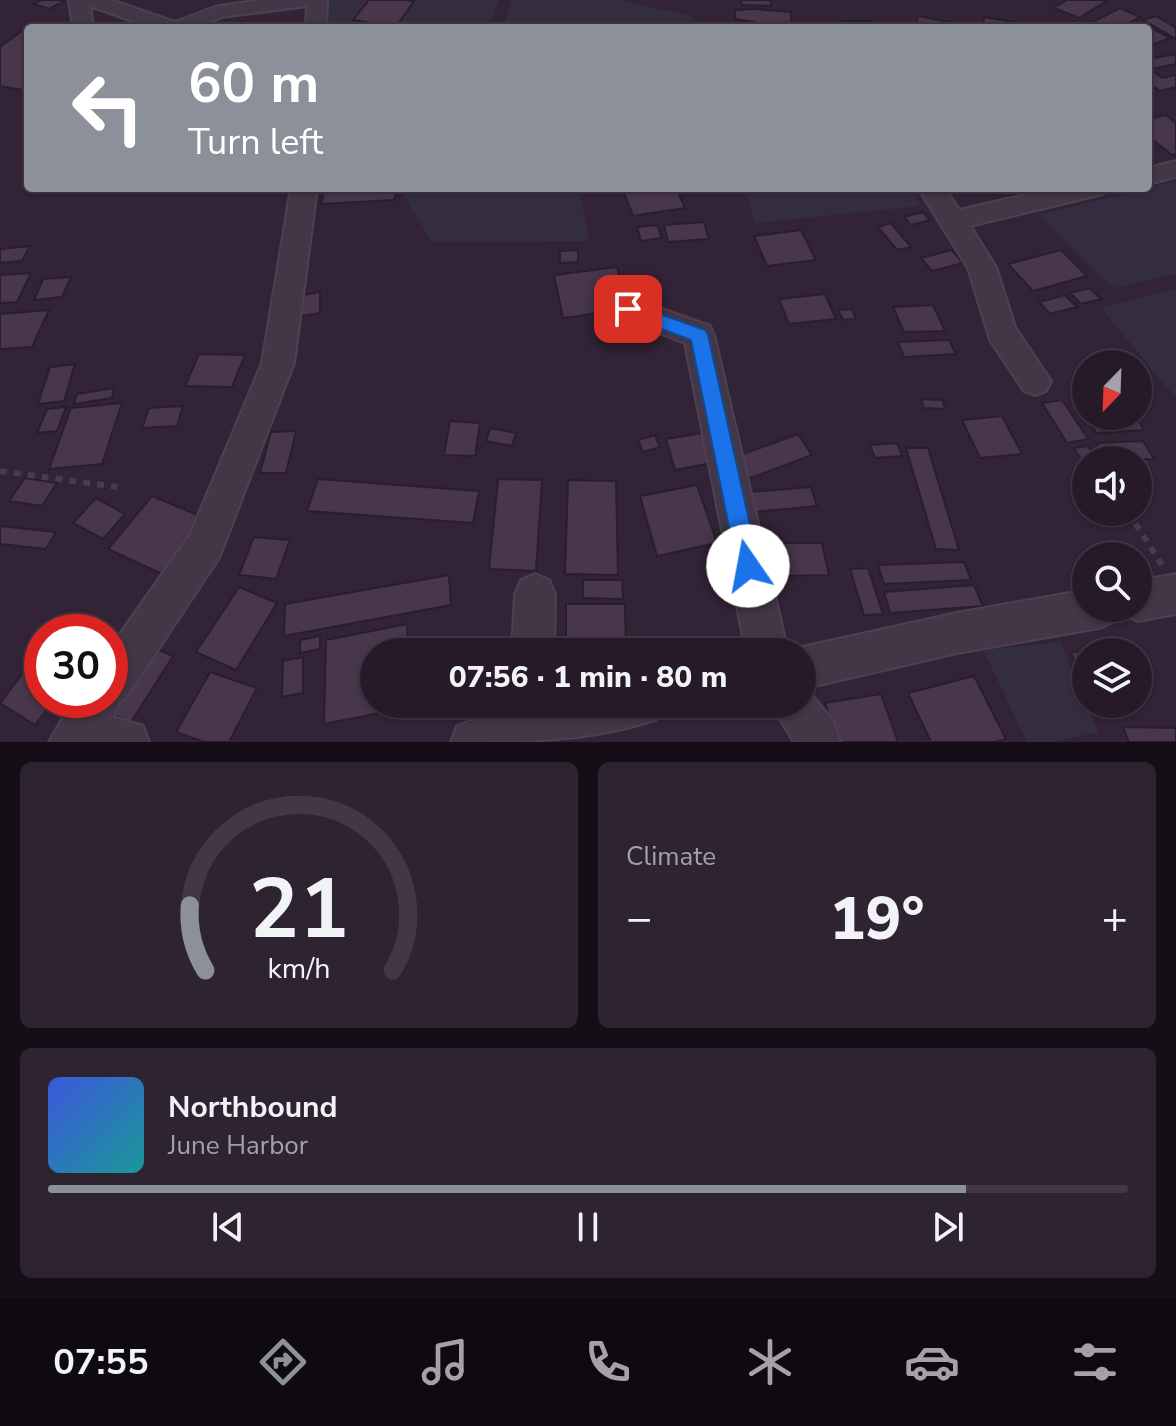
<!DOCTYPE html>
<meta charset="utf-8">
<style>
:root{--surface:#261a28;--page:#2e2330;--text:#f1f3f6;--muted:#a4a1a8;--line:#423845;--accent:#8c9099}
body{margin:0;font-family:"Nunito Sans",sans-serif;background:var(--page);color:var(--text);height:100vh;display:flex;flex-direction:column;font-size:30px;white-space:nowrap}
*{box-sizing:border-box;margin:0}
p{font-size:26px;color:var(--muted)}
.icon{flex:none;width:44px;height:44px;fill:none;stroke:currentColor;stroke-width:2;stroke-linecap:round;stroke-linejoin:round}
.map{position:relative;height:742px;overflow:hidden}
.details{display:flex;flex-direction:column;gap:20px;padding:20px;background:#150e16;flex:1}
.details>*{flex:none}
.banner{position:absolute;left:24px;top:24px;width:1128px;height:168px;border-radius:8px;box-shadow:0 2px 6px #0004,0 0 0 2px var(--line);background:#8c9099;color:#fff;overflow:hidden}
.needle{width:52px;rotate:203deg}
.tools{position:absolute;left:1072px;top:350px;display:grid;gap:16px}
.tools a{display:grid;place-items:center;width:80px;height:80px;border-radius:50%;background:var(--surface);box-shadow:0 2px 6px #0004,0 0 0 2px var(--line);font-size:40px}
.speed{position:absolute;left:24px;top:614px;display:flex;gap:16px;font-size:40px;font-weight:700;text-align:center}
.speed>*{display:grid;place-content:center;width:104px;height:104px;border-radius:50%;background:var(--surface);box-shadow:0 2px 6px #0004,0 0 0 2px var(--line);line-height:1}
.speed .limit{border:12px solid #d22;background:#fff;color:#111}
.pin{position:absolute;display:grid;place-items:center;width:68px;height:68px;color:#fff;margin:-34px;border-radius:16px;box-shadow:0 4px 12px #0006}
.me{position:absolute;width:88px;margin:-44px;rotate:348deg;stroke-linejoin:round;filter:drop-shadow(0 0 6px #0008)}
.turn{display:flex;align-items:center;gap:28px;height:168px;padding:0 32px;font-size:36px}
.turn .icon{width:104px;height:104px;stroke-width:2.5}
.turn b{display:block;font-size:56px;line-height:68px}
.big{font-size:60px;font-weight:800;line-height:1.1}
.details .card{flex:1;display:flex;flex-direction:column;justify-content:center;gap:12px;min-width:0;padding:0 28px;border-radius:12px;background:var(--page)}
.details .dial{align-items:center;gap:0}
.dial svg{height:208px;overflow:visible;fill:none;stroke:var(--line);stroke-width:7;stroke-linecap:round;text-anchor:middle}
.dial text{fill:var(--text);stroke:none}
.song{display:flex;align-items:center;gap:24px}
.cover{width:96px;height:96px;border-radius:12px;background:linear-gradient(135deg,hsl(230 70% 55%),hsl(180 70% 35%))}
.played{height:8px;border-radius:4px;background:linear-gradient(90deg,var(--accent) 85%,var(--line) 85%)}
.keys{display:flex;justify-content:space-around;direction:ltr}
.heat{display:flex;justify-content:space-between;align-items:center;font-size:44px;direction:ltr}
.details .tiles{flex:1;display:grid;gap:20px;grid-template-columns:1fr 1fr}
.card:last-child{grid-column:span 2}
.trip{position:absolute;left:360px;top:638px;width:456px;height:80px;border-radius:40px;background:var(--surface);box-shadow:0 2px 6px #0004,0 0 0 2px var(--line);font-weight:800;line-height:80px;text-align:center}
.menu{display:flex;height:128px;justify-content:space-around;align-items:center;background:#0f0a10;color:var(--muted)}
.menu .icon{width:56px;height:56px}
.menu .current{color:var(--accent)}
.menu b{font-size:36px;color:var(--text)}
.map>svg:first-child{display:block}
.green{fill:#342d3f}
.building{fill:#47364c;stroke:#2a1e2d;stroke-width:2}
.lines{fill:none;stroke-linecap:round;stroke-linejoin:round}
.street-casing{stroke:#4d4050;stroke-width:4}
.path{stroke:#433e4f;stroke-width:6;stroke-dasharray:7 7;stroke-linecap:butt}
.street{fill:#433646;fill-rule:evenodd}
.route{fill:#1a73e8;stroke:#114b97;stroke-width:2}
</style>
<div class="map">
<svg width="1176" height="742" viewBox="0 0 1176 742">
<rect width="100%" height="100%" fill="#322336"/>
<!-- green -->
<path class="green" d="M328 0H499L488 28H326Z
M512 0H619L691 16 694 28H502Z
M1176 181V274L1113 288 1039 215Z
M399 188H579L589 241 432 242Z
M745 188H912L921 206 755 223Z
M1176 288V398L1101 308Z
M1060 642 1099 732 1053 742H1027L983 650Z"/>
<!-- building -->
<path class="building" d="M41 0H58L63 2 49 9 34 4Z
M369 0H406L414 1 396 27 353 20Z
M741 0H770L771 6 742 5Z
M1067 0H1108L1079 18 1054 8Z
M1120 8 1140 17 1120 28H1081Z
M754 9 791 12V23L786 22V28H754V22L735 19V10Z
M918 16 977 27V28H915Z
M1156 16 1176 28V39L1143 20Z
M984 17 1019 23V28H983Z
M843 21H870L873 28H845Z
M30 25 67 28H28V91L0 86V47Z
M1146 25 1170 38 1148 46V28H1138Z
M1176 54V64L1150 69 1162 78 1176 75V87L1160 91 1148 82V59Z
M1166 115 1176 123V154L1172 155 1148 136V119Z
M399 188 394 200 321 204 324 192Z
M622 188H676L685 208 633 216Z
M923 212 930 220 911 225 904 217Z
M704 222 709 239 668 242 664 225Z
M891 223 911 247 897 250 878 227Z
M657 225 662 238 641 241 637 227Z
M801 230 816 260 767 266 754 236Z
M30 246 22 261 0 263V249Z
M578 250V262L560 263V251Z
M952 250 963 263 932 271 921 258Z
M1061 250 1087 276 1033 291 1008 264Z
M617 267 628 309 563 318 554 275Z
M31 273 17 302 0 303V275Z
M71 277 62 297 34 300 43 279Z
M1090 288 1101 299 1081 304 1070 293Z
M320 292V313L295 317 297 296Z
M825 294 836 319 789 324 779 299Z
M1065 295 1077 307 1050 314 1039 302Z
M933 305 945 331 904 332 893 307Z
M852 309 856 319 843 320 838 310Z
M49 310 32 347 0 349V314Z
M949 340 956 354 904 357 898 342Z
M199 354 245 355 232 387 185 386Z
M75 364 64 401 38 404 50 367Z
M114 388 112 398 74 404 77 394Z
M921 399 942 400 945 409 924 408Z
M1062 400 1088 439 1067 443 1042 403Z
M122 403 102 464 49 469 71 408Z
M183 406 177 426 142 428 149 408Z
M66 407 57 431 37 433 47 409Z
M1082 409H1086V416H1135L1144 430 1096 433Z
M1002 416 1022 454 980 458 962 420Z
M450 421 480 423 475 456 444 455Z
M490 428 516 433 512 446 486 441Z
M296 431 286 473H260L271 432Z
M702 433 712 463 675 470 666 439Z
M798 434 812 455 748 479 735 457Z
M655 435 660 447 643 452 638 440Z
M1143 441 1154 459 1106 460 1097 443Z
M897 443 902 456 875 458 870 445Z
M1088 446 1097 460 1082 461 1074 448Z
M906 448H928L959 550 936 549Z
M25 478 57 483 42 506 9 501Z
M318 479 479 491 473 523 307 511Z
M498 479 542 480 536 571 489 569Z
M568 480 616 481 618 575 565 574Z
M697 485 717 543 657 556 640 496Z
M811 487 817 506 754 512 749 492Z
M152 496 207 519 164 575 108 549Z
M96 498 125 514 103 539 73 523Z
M0 526 56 532 46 549 0 544Z
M254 537 290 540 276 579 239 575Z
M773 543H822L829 575 779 576Z
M964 562 971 580 884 584 878 565Z
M868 568 883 614 864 615 850 569Z
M449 575 451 605 284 636 285 604Z
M583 580H622L623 599 583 598Z
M974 585 983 606 890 613 884 592Z
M239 587 277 603 236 670 196 652Z
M566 604H625L626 652H566Z
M407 624 408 652H374V704H410V707L324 724 326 640Z
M320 636V649L300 653V640Z
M148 645 173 656 131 722 105 711Z
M1098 651 1086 652V690L1071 652Z
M303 657V693L282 697 283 661Z
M33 660 42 666V700H54L35 725 0 703Z
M210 672 257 688 229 742H204L176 732Z
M974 676 1006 739 995 742H931L908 693Z
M881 694 898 742H837L825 703Z
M1123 727 1176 728V742H1129Z"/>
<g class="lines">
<!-- street casing -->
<g class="street-casing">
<path id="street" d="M69 0H111L175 22 218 6 263 0H327L326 28H306L307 6 222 17 197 28H152L90 6 93 28H73Z
M1176 161V177L1148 184V168Z
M291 188H317L294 363 219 558 125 699 120 701 113 717 143 726 149 742H49L73 700H110V648L190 535 262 363Z
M918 188H944L959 210 1056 188H1107L1103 194 970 226 996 267 1015 327 1051 381 1046 391 1035 395 1024 391 990 340 968 268Z
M628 297 710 326 714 335 788 652H746L685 343 617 317 613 309 617 301Z
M535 574 549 580 555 594 554 652H512L515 594 521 580Z
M1176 574V614L1138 621 1124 615 1121 608H1138V581Z
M1086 590V608H1119L1113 622 1099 628 957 653 806 688 833 721 840 742H794L771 704H802V652H790L802 647 957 613Z
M545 704H664L657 719C591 742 521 742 451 742L457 726 473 720Z"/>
</g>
<!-- path -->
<path class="path" d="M0 471 117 487
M1128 512 1162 565"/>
<!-- street -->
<use href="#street" class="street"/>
</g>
<!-- route -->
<path class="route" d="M628 303 705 330 708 335 759 566 756 573 748 576 741 573 737 566 691 340 622 314 620 309 622 305Z"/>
</svg>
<div class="tools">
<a><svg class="needle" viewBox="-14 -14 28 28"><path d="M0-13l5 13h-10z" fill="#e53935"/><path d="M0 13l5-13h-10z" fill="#a4a1a8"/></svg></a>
<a><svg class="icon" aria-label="sound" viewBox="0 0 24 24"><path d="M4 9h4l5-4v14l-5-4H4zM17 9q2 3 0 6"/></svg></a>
<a><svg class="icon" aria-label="search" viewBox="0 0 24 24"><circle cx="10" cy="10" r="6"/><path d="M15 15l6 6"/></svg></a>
<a><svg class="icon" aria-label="layers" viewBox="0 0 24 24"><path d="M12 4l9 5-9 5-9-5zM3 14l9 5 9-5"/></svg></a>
</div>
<div class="speed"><div class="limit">30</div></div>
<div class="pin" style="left:628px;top:309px;background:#d93025"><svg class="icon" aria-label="arrive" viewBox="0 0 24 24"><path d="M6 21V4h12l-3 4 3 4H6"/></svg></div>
<svg class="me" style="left:748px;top:566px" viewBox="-20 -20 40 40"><circle r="19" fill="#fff"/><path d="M0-13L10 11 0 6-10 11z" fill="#1a73e8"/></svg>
<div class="trip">07:56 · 1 min · 80 m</div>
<div class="banner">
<div class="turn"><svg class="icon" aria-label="left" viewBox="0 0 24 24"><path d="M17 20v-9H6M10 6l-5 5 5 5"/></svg><div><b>60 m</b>Turn left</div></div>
</div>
</div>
<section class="details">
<div class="tiles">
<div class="card dial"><svg viewBox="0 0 100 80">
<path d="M14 69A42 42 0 1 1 86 69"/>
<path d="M14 69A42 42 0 0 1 8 44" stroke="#8c9099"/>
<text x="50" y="56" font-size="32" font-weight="700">21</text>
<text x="50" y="72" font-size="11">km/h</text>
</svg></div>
<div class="card"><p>Climate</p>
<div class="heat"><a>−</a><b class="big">19°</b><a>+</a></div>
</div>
<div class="card">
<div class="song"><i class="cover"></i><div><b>Northbound</b><p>June Harbor</p></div></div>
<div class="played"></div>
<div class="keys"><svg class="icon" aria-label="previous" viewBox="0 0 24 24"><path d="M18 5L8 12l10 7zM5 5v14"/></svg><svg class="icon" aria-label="pause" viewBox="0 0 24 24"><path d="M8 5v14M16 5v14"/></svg><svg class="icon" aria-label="next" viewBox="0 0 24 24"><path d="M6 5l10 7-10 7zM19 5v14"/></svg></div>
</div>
</div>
</section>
<nav class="menu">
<b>07:55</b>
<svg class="icon current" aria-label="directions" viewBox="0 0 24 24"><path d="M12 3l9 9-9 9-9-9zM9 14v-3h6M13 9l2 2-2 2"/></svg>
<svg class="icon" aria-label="music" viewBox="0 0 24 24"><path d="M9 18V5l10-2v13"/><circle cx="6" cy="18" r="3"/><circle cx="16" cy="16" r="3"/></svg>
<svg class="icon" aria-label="phone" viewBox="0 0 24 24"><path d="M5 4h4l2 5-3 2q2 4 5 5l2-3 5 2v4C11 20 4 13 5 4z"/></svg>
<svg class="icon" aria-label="climate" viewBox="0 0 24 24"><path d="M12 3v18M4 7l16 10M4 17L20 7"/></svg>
<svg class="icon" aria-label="car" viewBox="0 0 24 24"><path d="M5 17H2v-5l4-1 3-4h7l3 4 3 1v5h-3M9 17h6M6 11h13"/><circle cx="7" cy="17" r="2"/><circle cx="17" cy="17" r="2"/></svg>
<svg class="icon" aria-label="filters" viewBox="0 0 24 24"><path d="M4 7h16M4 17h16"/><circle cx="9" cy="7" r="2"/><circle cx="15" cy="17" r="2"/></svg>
</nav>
